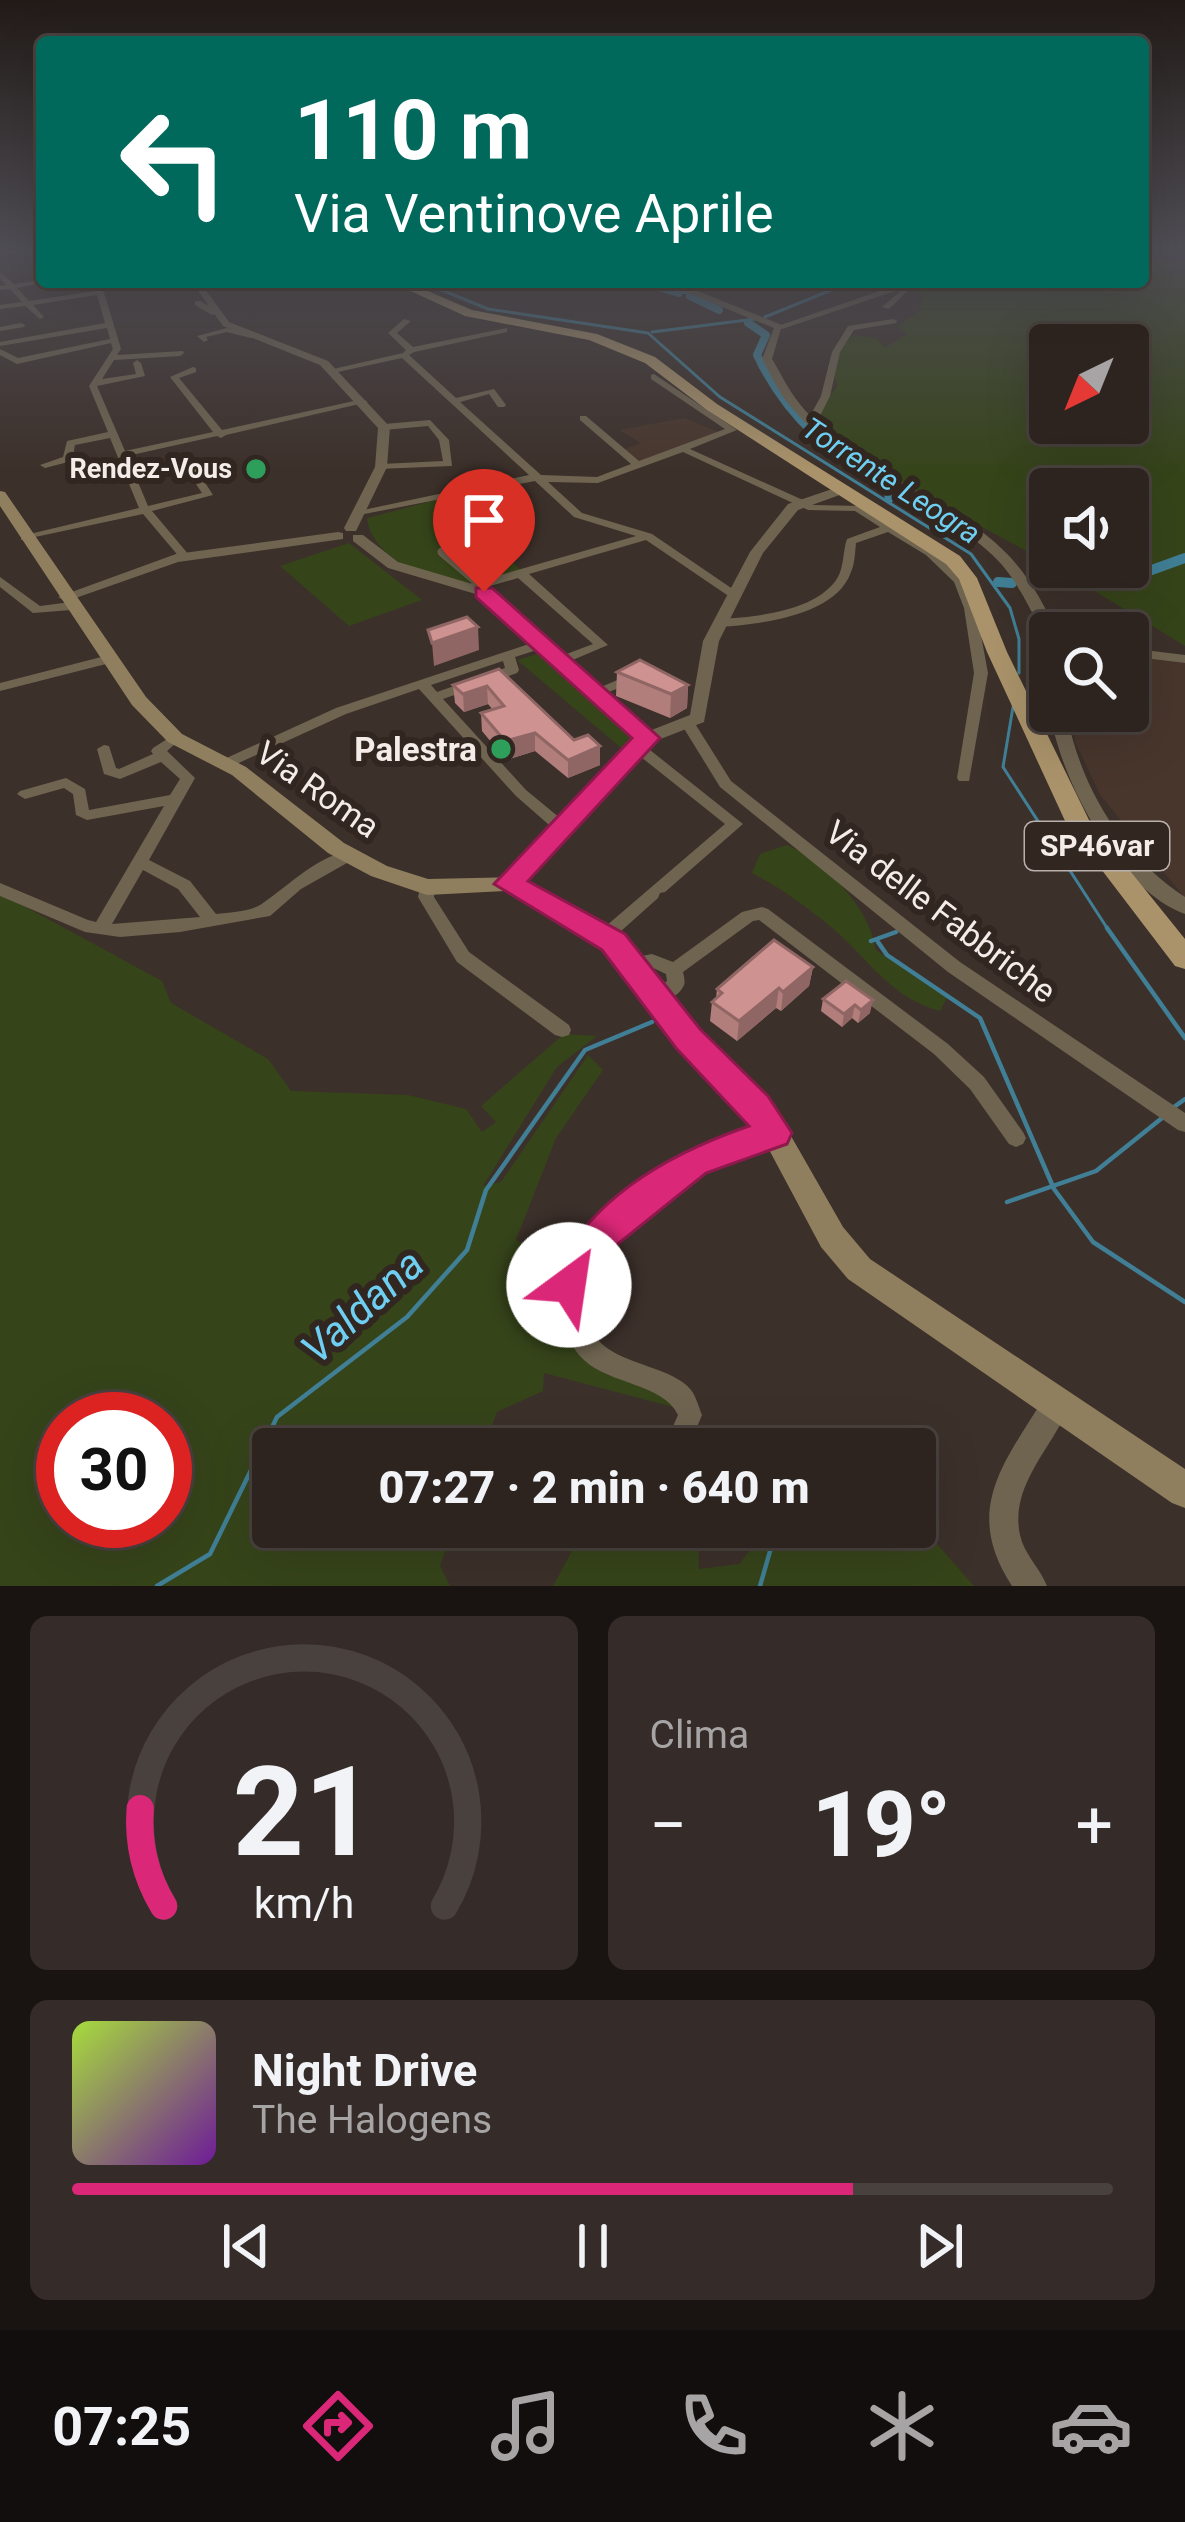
<!DOCTYPE html>
<html lang="it">
<meta charset="utf-8">
<style>
:root{--surface:#2d2420;--page:#352c29;--text:#f1f3f6;--muted:#a7a4a5;--line:#48413e;--accent:#db2777}
body{margin:0;font-family:Roboto,sans-serif;background:var(--page);color:var(--text);height:100vh;display:flex;flex-direction:column;font-size:45px;white-space:nowrap}
*{box-sizing:border-box;margin:0}
p{font-size:39px;color:var(--muted)}
.icon{flex:none;width:66px;height:66px;fill:none;stroke:currentColor;stroke-width:2;stroke-linecap:round;stroke-linejoin:round}
.map{position:relative;height:1586px;overflow:hidden}
.side{display:flex;flex-direction:column;gap:30px;padding:30px;background:#191412;flex:1}
.side>*{flex:none}
.top-card{position:absolute;left:36px;top:36px;width:1113px;height:252px;border-radius:12px;box-shadow:0 12px 48px #0002,0 0 0 3px var(--line);background:#00695c;color:#fff;overflow:hidden}
.needle{width:78px;rotate:223deg}
.buttons{position:absolute;left:1029px;top:324px;display:grid;gap:24px}
.buttons a{display:grid;place-items:center;width:120px;height:120px;border-radius:12px;background:var(--surface);box-shadow:0 12px 48px #0002,0 0 0 3px var(--line);font-size:60px}
.speed{position:absolute;left:36px;top:1392px;display:flex;gap:24px;font-size:60px;font-weight:700;text-align:center}
.speed>*{display:grid;place-content:center;width:156px;height:156px;border-radius:50%;background:var(--surface);box-shadow:0 12px 48px #0002,0 0 0 3px var(--line);line-height:1}
.speed .limit{border:18px solid #d22;background:#fff;color:#111}
.pin{position:absolute;display:grid;place-items:center;width:102px;height:102px;color:#fff;margin:-123px -51px;border-radius:50% 50% 50% 0;rotate:-45deg;box-shadow:0 0 12px #0007}
.pin .icon{rotate:45deg}
.me{position:absolute;width:132px;margin:-66px;rotate:31deg;stroke-linejoin:round;filter:drop-shadow(0 0 9px #0008)}
.turn{display:flex;align-items:center;gap:42px;height:252px;padding:0 60px;font-size:54px}
.turn .icon{width:156px;height:156px;stroke-width:2.5}
.turn b{display:block;font-size:84px;line-height:102px}
.big{font-size:90px;font-weight:800;line-height:1.1}
.side .widget{flex:1;display:flex;flex-direction:column;justify-content:center;gap:18px;min-width:0;padding:0 42px;border-radius:18px;background:var(--page)}
.side .dial{align-items:center;gap:0}
.dial svg{height:312px;overflow:visible;fill:none;stroke:var(--line);stroke-width:7;stroke-linecap:round;text-anchor:middle}
.dial text{fill:var(--text);stroke:none}
.song{display:flex;align-items:center;gap:36px}
.cover{width:144px;height:144px;border-radius:18px;background:linear-gradient(135deg,hsl(80 70% 55%),hsl(280 70% 35%))}
.played{height:12px;border-radius:6px;background:linear-gradient(90deg,var(--accent) 75%,var(--line) 75%)}
.keys{display:flex;justify-content:space-around;direction:ltr}
.heat{display:flex;justify-content:space-between;align-items:center;font-size:66px;direction:ltr}
.side .tiles{flex:1;display:grid;gap:30px;grid-template-columns:1fr 1fr}
.widget:last-child{grid-column:span 2}
.trip{position:absolute;left:252px;top:1428px;width:684px;height:120px;border-radius:12px;background:var(--surface);box-shadow:0 12px 48px #0002,0 0 0 3px var(--line);font-weight:800;line-height:120px;text-align:center}
.tab-bar{display:flex;height:192px;justify-content:space-around;align-items:center;background:#120e0d;color:var(--muted)}
.tab-bar .icon{width:84px;height:84px}
.tab-bar .current{color:var(--accent)}
.tab-bar b{font-size:54px;color:var(--text)}
.map>svg:first-child{display:block}
.built{fill:#48362c}
.green{fill:#36441a;fill-rule:evenodd}
.lines{fill:none;stroke-linecap:round;stroke-linejoin:round}
.stream-far1{stroke:#407f95;stroke-width:3}
.stream{stroke:#407f95;stroke-width:4.5}
.canal-far2{stroke:#407f95;stroke-width:8}
.canal-far1{stroke:#407f95;stroke-width:9}
.canal{stroke:#407f95;stroke-width:10}
.pedestrian{stroke:#6f6450;stroke-width:9}
.minor{fill:#6f6450;fill-rule:evenodd}
.tertiary{fill:#6f6450;fill-rule:evenodd}
.secondary{fill:#907f5f;fill-rule:evenodd}
.primary{fill:#aa936a;fill-rule:evenodd}
.wall{fill:#b17e7c}
.shaded-wall{fill:#906665}
.building{fill:#ce9290;stroke:#906665;stroke-width:3}
.route{fill:#db2777;stroke:#8e194d;stroke-width:3}
.leisure-dot{fill:#2e9e5b;stroke:#322620;stroke-width:4.5}
.labels{text-anchor:middle;stroke-width:12;stroke-linejoin:round;paint-order:stroke}
.far-poi-label{font-size:27px;font-weight:bold;fill:#f4ece8;stroke:#322620;text-anchor:end}
.far-water-label{font-size:30px;font-style:italic;fill:#6fcff2;stroke:#322620}
.shield{fill:#322620;stroke:#bab1ac;stroke-width:3}
.shield-label{font-size:30px;font-weight:bold;fill:#f4ece8}
.poi-label{font-size:33px;font-weight:bold;fill:#f4ece8;stroke:#322620;text-anchor:end}
.street-label{font-size:33px;fill:#f4ece8;stroke:#322620}
.near-water-label{font-size:42px;font-style:italic;fill:#6fcff2;stroke:#322620}
</style>
<div class="map">
<svg width="1185" height="1586" viewBox="0 0 1185 1586">
<rect width="100%" height="100%" fill="#3c302a"/>
<!-- built -->
<path class="built" d="M684 418 721 433 638 462 622 450 641 443 619 430Z
M1128 655 1185 663V898L1101 796 1075 742 1072 711H1128Z"/>
<!-- green -->
<path class="green" d="M1143 261H1185V646L1055 567H1128V489H1050V564L846 453 816 414 837 387 830 359 853 335 877 338 885 348 907 334 897 327 919 311 922 297 916 289 943 282H1143ZM1050 345H1128V423H1050Z
M444 498 522 571C507 575 489 582 474 583 431 584 372 559 367 518Z
M349 543 422 600 349 626 280 566Z
M541 653 631 736 626 752 517 660Z
M787 845C825 862 870 908 876 950L947 998 940 1011C890 998 868 958 830 926 806 906 779 887 752 873L760 854Z
M0 893 162 981 171 1003 268 1059 291 1091 408 1095 466 1109 482 1132 496 1122 481 1106 564 1034 597 1036 557 1067 483 1186 501 1182 588 1055 603 1070 556 1138 516 1240 574 1273 597 1354 692 1412 544 1373 543 1391 497 1412 483 1449H273V1527H454L440 1566 450 1586H0ZM63 1419H165V1521H63Z
M915 1519 974 1586H553L574 1547 558 1527H698L699 1569 739 1564 769 1527H915Z"/>
<g class="lines">
<!-- stream-far1 -->
<path class="stream-far1" d="M422 282 488 309 648 333 720 397 971 554 1010 608 1019 639V673
M671 290 688 293
M765 317 851 282
M652 332 755 319
M1013 707 1003 767 1109 931"/>
<!-- stream -->
<path class="stream" d="M1107 928 1185 1038
M871 941 896 932
M878 942 887 955 980 1018 1054 1189 1093 1242 1185 1302
M1174 1107 1185 1099
M1007 1202 1096 1171 1162 1118
M798 1449 801 1441
M157 1586 210 1554 277 1417 407 1317 467 1250 486 1190 585 1050 652 1022
M760 1586 777 1527"/>
<!-- canal-far2 -->
<path class="canal-far2" d="M641 282 679 293
M690 296 719 310
M748 323 766 335 757 355 763 367"/>
<!-- canal-far1 -->
<path class="canal-far1" d="M762 364C791 419 832 456 888 481L889 499"/>
<!-- canal -->
<path class="canal" d="M998 582 1012 583
M1036 583 1113 584 1185 558"/>
<!-- pedestrian -->
<path class="pedestrian" d="M442 552 481 585"/>
<!-- minor -->
<path class="minor" d="M42 249V252L0 255V251Z
M0 272 14 284 42 280V282H46L17 288 29 301 96 291 93 282H101L121 349 117 355 183 351 184 353 180 356 114 360 102 379 136 374 133 363 137 360 141 363 145 376 97 386 125 451 213 432 170 377 193 367 196 368V372L179 378 222 430 363 399 368 402 226 435 221 438 217 436 127 456 148 506 202 493 186 469 191 466 195 467 213 495 152 511 189 555V559H181L143 514 21 540V536L139 508 110 438 75 445 72 461 45 468 40 465 63 457 67 441 108 432 89 386 113 349 111 343 17 364 0 355V349L18 358 110 339 107 328 0 346V342L105 323 97 295 33 305 44 317 40 319 25 306 0 309V305L22 302 10 289 0 290V286L6 285 0 278Z
M788 282H839L835 284 685 291 681 289 685 287Z
M906 282H917L889 309 882 307 904 288 782 329 775 327Z
M195 301H201L219 313 212 315 195 305Z
M404 319 411 321 397 333 413 347 507 328V332L414 352 409 355 456 398 494 389 506 405 504 407H498L489 394 460 402 541 475 597 477 631 464 580 420V416H586L639 461 725 429 651 379V375L654 374 737 430 690 449 814 505 861 506 934 551 963 578 976 608 988 673 969 781H959L957 778 974 673 964 608 954 582 926 555 888 532 856 543C855 552 855 563 851 572 836 616 760 624 721 627L715 623 721 619C756 617 818 611 838 577 844 566 843 550 847 539L880 527 855 511 808 510 683 452 598 483 548 482 582 513 652 534 740 594 738 597H730L646 540 529 574 608 645 561 665 554 661 556 658 593 644 518 578 473 591 467 587 469 584 636 536 574 517 535 481 359 515 358 513 363 510 529 475 402 358 333 373 329 370 403 353 406 350 388 333Z
M893 319 897 321 896 323 854 330 840 352 830 396 820 416 840 438 833 446H827L825 444 830 438 810 416 821 396 832 352 848 326Z
M21 323 25 325 24 327 0 331V327Z
M227 328 255 336 251 338 227 332 206 337 208 340 204 342 197 336Z
M430 420 449 440 452 466 377 469 376 467 381 464 443 461 439 440 428 426 384 430 379 427 384 424Z
M0 577 40 606 71 602 77 606 71 610 33 613 0 587Z
M541 640 546 641V647L515 657 519 670 517 673 443 699 526 790 566 823 569 827 566 831H556L516 796 419 689 346 714 230 767 225 768 218 764 220 761 336 708ZM503 661 505 668 437 692 431 685Z
M1128 648 1185 655V663L1128 656Z
M109 655 114 656 115 659 114 662 0 691V683Z
M636 672 643 676 641 679 599 696 594 697 587 693Z
M687 718 694 722 731 781 960 962 1185 1113V1132L1178 1130 948 972 720 787 680 722Z
M175 734 182 738 167 751 195 778 149 860 190 881 216 914C231 912 251 912 263 903 287 887 324 850 354 851L356 855 354 859 301 889 270 916 180 932 120 937 85 932 0 896V883L88 920 96 922 164 806 87 820 76 815 73 794 64 788 25 799 17 794 20 791 66 778 85 789 89 810 170 795 180 779 161 762 120 779 104 774 97 749 104 745 109 746 116 768 119 769 153 754 151 751 153 748ZM143 870 178 889 200 917 112 924Z
M633 747 650 750 743 824 665 892 660 893 658 898 611 940H599L596 936 599 932 725 824 641 757 628 754 626 751Z
M427 881 433 883 435 887 434 897 469 952 569 1025 571 1030 569 1035 562 1037 555 1035 457 962 418 897 421 883Z
M762 907 768 909 948 1044 984 1077 1023 1132 1026 1138 1023 1144 1016 1147 1009 1144 970 1089 934 1054 759 920 753 921 683 972C684 977 686 983 683 987 678 997 661 1004 651 1002L648 997 651 992 667 981 666 974 651 967 633 970 627 969 624 964 627 959 652 954 673 962 742 912Z
M774 1125 781 1127 784 1133 781 1139C761 1146 739 1148 719 1157 680 1174 598 1237 583 1277 575 1300 584 1329 602 1344 625 1365 674 1368 691 1390 696 1396 699 1408 702 1415L688 1449H663L678 1415C664 1384 609 1384 584 1360 573 1350 565 1334 562 1320 558 1304 555 1290 561 1275 581 1224 654 1168 703 1145 725 1135 750 1130 774 1125Z"/>
<!-- tertiary -->
<path class="tertiary" d="M192 282H200L229 322 328 361 390 427 387 467 356 531H346L344 528 375 467 378 428 320 365 223 326Z
M421 282H436L408 291 404 288Z
M644 282 688 287 782 325 772 359C780 372 787 387 796 399 847 468 940 490 1001 548 1027 572 1042 601 1058 633H1050V638L1045 636C1027 605 1016 575 988 551 927 497 845 471 791 407 779 394 771 375 762 359L774 328 683 291Z
M844 485 850 489 848 492 798 510 763 553 719 641 704 722 653 742 516 888H502L499 883 502 878 637 738 479 595 388 568 353 541V535H363L398 562 489 589 649 731 690 715 703 641 750 552 788 504Z
M338 532 343 533V539L178 562 70 600 65 601 58 597 176 554Z
M1050 711H1066C1080 786 1121 855 1185 897V914C1117 889 1059 777 1050 711Z
M1057 1389 1067 1393 1071 1403C1054 1446 1009 1485 1020 1535 1024 1554 1040 1568 1047 1586H1012C961 1508 1006 1461 1047 1393Z"/>
<!-- secondary -->
<path class="secondary" d="M0 491 5 492 146 697 182 734 246 767 344 843 387 866 428 879 517 877 622 936 697 1031 779 1115 843 1227 870 1259 1185 1469V1508L1172 1503 848 1279 821 1247 759 1131 679 1045 604 948 505 891 427 895 371 876 328 853 232 775 168 742 132 705 0 506Z"/>
<!-- primary -->
<path class="primary" d="M391 282H407L472 310 597 334 655 357 717 404 960 556 977 578 1007 652 1089 820 1185 939V969L1175 966 1066 823 987 652 959 579 946 564 707 410 645 363 589 340 465 316Z"/>
</g>
<!-- wall -->
<path class="wall" d="M499 669 600 765 568 778 535 751 506 760 482 731 481 713 493 710 488 704 464 712 455 703 453 685Z
M617 672 688 685 687 708 670 718 616 696Z
M813 967 809 986 781 1011 776 1008 737 1041 710 1021 712 1002 716 998 717 989Z
M846 981 870 1013 858 1023 852 1018 842 1027 821 1011 823 999Z"/>
<!-- shaded-wall -->
<path class="shaded-wall" d="M478 627 479 650 434 666 432 643Z
M688 685 687 708 670 718 671 694Z
M487 686 488 704 464 712 463 694Z
M535 733V751L506 760 505 741Z
M600 746V765L568 778V760Z
M813 967 809 986 781 1011 783 992Z
M779 988 776 1008 737 1041 739 1021Z
M873 1000 870 1013 858 1023 861 1010Z
M855 1005 852 1018 842 1027 844 1014Z"/>
<!-- building -->
<path class="building" d="M467 617 478 627 432 643 428 630Z
M640 660 688 685 671 694 617 672Z
M499 669 574 740 588 735 600 746 568 760 535 733 505 741 481 713 504 706 487 686 463 694 453 685Z
M774 940 813 967 783 992 779 988 739 1021 712 1002 722 993 717 989Z
M846 981 873 1000 861 1010 855 1005 844 1014 823 999Z"/>
<!-- sky -->
<linearGradient id="sky" x2="0" y2="1"><stop stop-color="#211a17"/><stop offset="0.53" stop-color="#504e55"/><stop offset="1" stop-color="#504e55" stop-opacity="0"/></linearGradient>
<rect width="1185" height="471" fill="url(#sky)"/>
<!-- route -->
<path class="route" d="M476 588H492L660 738 528 881 625 934 700 1029 768 1096 792 1133 787 1144 706 1173 609 1251 583 1298 569 1304 555 1298 549 1285C586 1200 665 1155 749 1126L676 1048 602 950 494 884 632 738 476 597Z"/>
<!-- markers -->
<g class="leisure-dot">
<circle cx="256" cy="469" r="12"/>
<circle cx="501" cy="749" r="12"/>
</g>
<g class="labels">
<!-- far-poi labels -->
<g class="far-poi-label">
<text x="232" y="478">Rendez-Vous</text>
</g>
<!-- far-water labels -->
<g class="far-water-label">
<text transform="translate(891 481) rotate(33)" y="10">Torrente Leogra</text>
</g>
<!-- shield labels -->
<rect class="shield" x="1025" y="822" width="144" height="48" rx="9"/>
<g class="shield-label">
<text x="1097" y="856">SP46var</text>
</g>
<!-- poi labels -->
<g class="poi-label">
<text x="477" y="761">Palestra</text>
</g>
<!-- street labels -->
<g class="street-label">
<text transform="translate(318 789) rotate(35)" y="12">Via Roma</text>
<text transform="translate(941 911) rotate(37)" y="12">Via delle Fabbriche</text>
</g>
<!-- near-water labels -->
<g class="near-water-label">
<text transform="translate(362 1306) rotate(-42)" y="15">Valdana</text>
</g>
</g>
</svg>
<div class="buttons">
<a><svg class="needle" viewBox="-14 -14 28 28"><path d="M0-13l5 13h-10z" fill="#e53935"/><path d="M0 13l5-13h-10z" fill="#a7a4a5"/></svg></a>
<a><svg class="icon" aria-label="sound" viewBox="0 0 24 24"><path d="M4 9h4l5-4v14l-5-4H4zM17 9q2 3 0 6"/></svg></a>
<a><svg class="icon" aria-label="search" viewBox="0 0 24 24"><circle cx="10" cy="10" r="6"/><path d="M15 15l6 6"/></svg></a>
</div>
<div class="speed"><div class="limit">30</div></div>
<div class="pin" style="left:484px;top:592px;background:#d93025"><svg class="icon" aria-label="arrive" viewBox="0 0 24 24"><path d="M6 21V4h12l-3 4 3 4H6"/></svg></div>
<svg class="me" style="left:569px;top:1285px" viewBox="-20 -20 40 40"><circle r="19" fill="#fff"/><path d="M0-13L10 11 0 6-10 11z" fill="#db2777"/></svg>
<div class="trip">07:27 · 2 min · 640 m</div>
<div class="top-card">
<div class="turn"><svg class="icon" aria-label="left" viewBox="0 0 24 24"><path d="M17 20v-9H6M10 6l-5 5 5 5"/></svg><div><b>110 m</b>Via Ventinove Aprile</div></div>
</div>
</div>
<section class="side">
<div class="tiles">
<div class="widget dial"><svg viewBox="0 0 100 80">
<path d="M14 69A42 42 0 1 1 86 69"/>
<path d="M14 69A42 42 0 0 1 8 44" stroke="#db2777"/>
<text x="50" y="56" font-size="32" font-weight="700">21</text>
<text x="50" y="72" font-size="11">km/h</text>
</svg></div>
<div class="widget"><p>Clima</p>
<div class="heat"><a>−</a><b class="big">19°</b><a>+</a></div>
</div>
<div class="widget">
<div class="song"><i class="cover"></i><div><b>Night Drive</b><p>The Halogens</p></div></div>
<div class="played"></div>
<div class="keys"><svg class="icon" aria-label="previous" viewBox="0 0 24 24"><path d="M18 5L8 12l10 7zM5 5v14"/></svg><svg class="icon" aria-label="pause" viewBox="0 0 24 24"><path d="M8 5v14M16 5v14"/></svg><svg class="icon" aria-label="next" viewBox="0 0 24 24"><path d="M6 5l10 7-10 7zM19 5v14"/></svg></div>
</div>
</div>
</section>
<nav class="tab-bar">
<b>07:25</b>
<svg class="icon current" aria-label="directions" viewBox="0 0 24 24"><path d="M12 3l9 9-9 9-9-9zM9 14v-3h6M13 9l2 2-2 2"/></svg>
<svg class="icon" aria-label="music" viewBox="0 0 24 24"><path d="M9 18V5l10-2v13"/><circle cx="6" cy="18" r="3"/><circle cx="16" cy="16" r="3"/></svg>
<svg class="icon" aria-label="phone" viewBox="0 0 24 24"><path d="M5 4h4l2 5-3 2q2 4 5 5l2-3 5 2v4C11 20 4 13 5 4z"/></svg>
<svg class="icon" aria-label="climate" viewBox="0 0 24 24"><path d="M12 3v18M4 7l16 10M4 17L20 7"/></svg>
<svg class="icon" aria-label="car" viewBox="0 0 24 24"><path d="M5 17H2v-5l4-1 3-4h7l3 4 3 1v5h-3M9 17h6M6 11h13"/><circle cx="7" cy="17" r="2"/><circle cx="17" cy="17" r="2"/></svg>
</nav>
